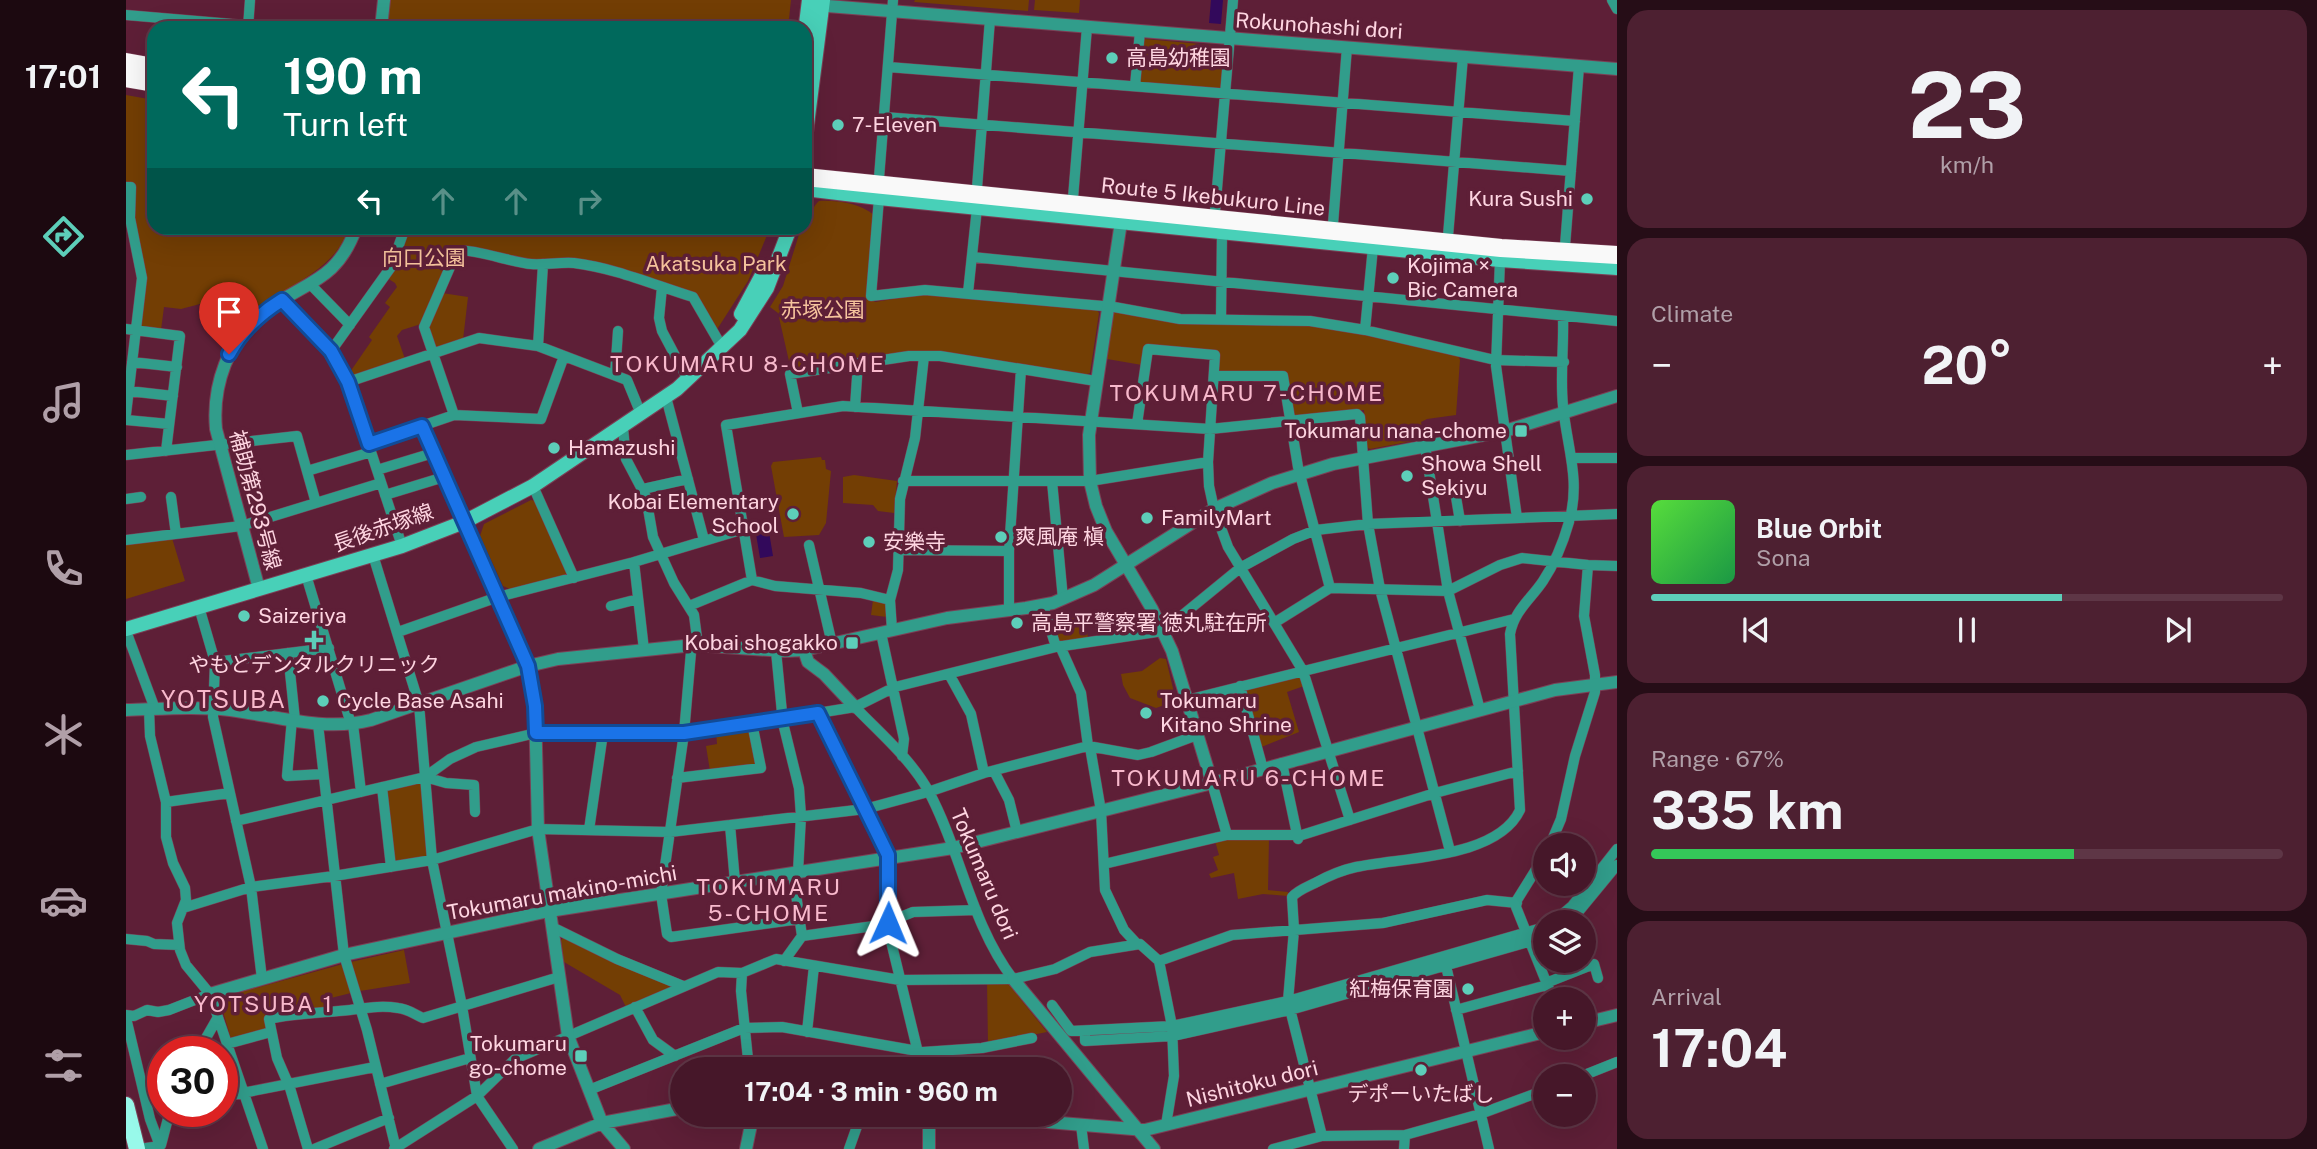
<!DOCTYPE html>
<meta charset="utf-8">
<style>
:root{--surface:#461729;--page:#4d2031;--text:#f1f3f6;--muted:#b09fa8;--line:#5e3646;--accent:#5dceb9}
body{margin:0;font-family:"Public Sans","Noto Sans JP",sans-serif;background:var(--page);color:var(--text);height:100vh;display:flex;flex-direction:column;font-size:26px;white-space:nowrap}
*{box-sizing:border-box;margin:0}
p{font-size:23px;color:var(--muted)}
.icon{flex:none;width:38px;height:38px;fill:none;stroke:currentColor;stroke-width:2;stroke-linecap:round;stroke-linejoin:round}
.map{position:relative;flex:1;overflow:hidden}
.drawer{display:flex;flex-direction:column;gap:10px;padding:10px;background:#260d17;width:700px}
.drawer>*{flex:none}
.banner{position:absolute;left:21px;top:21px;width:665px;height:214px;border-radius:21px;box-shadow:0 7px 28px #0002,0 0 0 2px var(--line);background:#00695c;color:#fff;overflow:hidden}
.controls{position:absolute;left:1407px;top:833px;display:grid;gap:14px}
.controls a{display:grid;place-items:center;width:63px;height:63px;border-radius:50%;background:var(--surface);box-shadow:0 7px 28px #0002,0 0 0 2px var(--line);font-size:35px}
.speed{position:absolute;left:21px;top:1036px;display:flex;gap:14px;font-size:35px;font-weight:700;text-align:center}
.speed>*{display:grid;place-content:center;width:91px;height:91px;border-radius:50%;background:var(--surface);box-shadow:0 7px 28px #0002,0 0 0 2px var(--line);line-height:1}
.speed .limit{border:10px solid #d22;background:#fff;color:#111}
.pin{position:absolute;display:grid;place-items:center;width:60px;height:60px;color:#fff;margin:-72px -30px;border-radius:50% 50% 50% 0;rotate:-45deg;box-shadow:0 0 7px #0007}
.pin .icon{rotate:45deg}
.me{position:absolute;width:77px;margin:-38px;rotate:1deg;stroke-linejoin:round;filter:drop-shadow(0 0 5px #0008)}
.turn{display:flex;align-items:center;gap:24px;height:147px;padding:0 21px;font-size:32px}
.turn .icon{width:91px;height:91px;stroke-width:2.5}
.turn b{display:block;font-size:49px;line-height:60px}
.lanes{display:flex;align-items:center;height:66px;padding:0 21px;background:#0003;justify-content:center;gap:35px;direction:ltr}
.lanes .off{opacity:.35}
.big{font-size:52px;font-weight:700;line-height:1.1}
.drawer .widget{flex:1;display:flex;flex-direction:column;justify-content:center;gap:10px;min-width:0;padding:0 24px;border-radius:21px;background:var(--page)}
.drawer .dial{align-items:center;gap:0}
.dial b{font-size:91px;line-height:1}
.song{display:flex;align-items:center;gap:21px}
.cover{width:84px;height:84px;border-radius:10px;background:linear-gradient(135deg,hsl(110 70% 55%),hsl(140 70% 35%))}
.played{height:7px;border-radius:4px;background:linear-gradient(90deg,var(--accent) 65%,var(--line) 65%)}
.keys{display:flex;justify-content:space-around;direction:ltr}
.heat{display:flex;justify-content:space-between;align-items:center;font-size:38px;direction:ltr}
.charge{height:10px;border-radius:5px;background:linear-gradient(90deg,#34c759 67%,var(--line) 0)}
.trip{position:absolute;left:544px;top:1057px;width:402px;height:70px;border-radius:35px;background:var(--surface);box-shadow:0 7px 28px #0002,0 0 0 2px var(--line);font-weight:700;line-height:70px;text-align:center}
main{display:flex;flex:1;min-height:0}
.dock{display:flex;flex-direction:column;width:126px;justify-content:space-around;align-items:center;background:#1c0910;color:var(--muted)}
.dock .icon{width:49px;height:49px}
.dock .selected{color:var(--accent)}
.dock b{font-size:32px;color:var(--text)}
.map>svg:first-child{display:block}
.green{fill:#733e04}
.water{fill:#32095b}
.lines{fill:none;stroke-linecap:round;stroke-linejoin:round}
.minor-casing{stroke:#7b4056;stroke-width:11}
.tertiary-casing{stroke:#7b4056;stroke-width:14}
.secondary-casing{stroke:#7b4056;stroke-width:16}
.trunk-casing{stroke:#7b4056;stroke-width:18}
.motorway-casing{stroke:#7b4056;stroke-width:19}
.minor{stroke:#319d8b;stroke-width:10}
.tertiary{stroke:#319d8b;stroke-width:12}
.secondary{stroke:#48d0b8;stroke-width:14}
.trunk{stroke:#98f9ea;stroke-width:16}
.motorway{stroke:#f9f9f9;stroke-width:18}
.route-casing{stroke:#114b97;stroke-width:18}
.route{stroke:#1a73e8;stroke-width:12}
.poi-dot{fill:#5dceb9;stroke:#5e1f37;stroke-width:2.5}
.labels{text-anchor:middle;stroke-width:7;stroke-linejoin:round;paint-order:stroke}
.street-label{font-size:21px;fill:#fed5e1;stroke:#5e1f37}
.poi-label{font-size:21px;fill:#fed5e1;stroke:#5e1f37;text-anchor:start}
.park-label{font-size:21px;fill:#f6c49d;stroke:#5e1f37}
.neighbourhood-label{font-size:23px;letter-spacing:2px;fill:#f8b9cc;stroke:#5e1f37}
.quarter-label{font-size:24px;letter-spacing:2px;fill:#f8b9cc;stroke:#5e1f37}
</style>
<main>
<nav class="dock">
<b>17:01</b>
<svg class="icon selected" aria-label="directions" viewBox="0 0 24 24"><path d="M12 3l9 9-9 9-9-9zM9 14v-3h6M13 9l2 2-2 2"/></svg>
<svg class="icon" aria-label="music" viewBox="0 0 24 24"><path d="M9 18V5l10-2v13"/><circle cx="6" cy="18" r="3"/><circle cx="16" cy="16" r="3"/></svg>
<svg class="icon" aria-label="phone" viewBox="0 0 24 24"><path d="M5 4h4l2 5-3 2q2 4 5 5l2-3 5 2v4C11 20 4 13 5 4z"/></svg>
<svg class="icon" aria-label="climate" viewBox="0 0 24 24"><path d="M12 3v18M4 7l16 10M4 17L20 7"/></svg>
<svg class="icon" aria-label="car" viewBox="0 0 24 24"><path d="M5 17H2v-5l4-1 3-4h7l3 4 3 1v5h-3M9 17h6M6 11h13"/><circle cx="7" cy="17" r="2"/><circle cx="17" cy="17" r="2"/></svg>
<svg class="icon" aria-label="filters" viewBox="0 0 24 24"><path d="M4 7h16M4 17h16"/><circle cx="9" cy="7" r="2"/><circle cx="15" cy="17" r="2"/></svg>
</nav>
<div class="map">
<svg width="1491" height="1149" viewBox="0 0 1491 1149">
<rect width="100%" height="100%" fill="#5e1f37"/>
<!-- green -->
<path class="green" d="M263 0H665L662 28H261Z
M789 0H903L902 11 788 2Z
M909 0H954L953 13 908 10Z
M1019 39 1096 46 1098 49 1095 87 1091 90 1015 84 1012 80 1015 42Z
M0 95 28 100V228H223C208 276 145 290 114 325L110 326 93 308 74 304 55 309 38 307 35 330 16 328 14 325 19 279 0 183Z
M693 201C712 200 735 204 748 215L741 295 749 302 798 294 970 309 973 313 964 373 959 375 819 353 665 370 652 313 644 307 657 286 675 228H679V218C686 214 687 206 693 201Z
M282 228H644L622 281 590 331 574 303 503 272 406 261 337 245 330 249 295 324 276 330 271 336 279 359 225 377 222 375 246 340 243 337 264 307 259 303 271 287 269 283 261 278Z
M316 293 342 297 337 340 312 349 308 347 303 324Z
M1002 309 1032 318 1138 321 1213 328 1331 353 1334 360 1330 415 1301 419 1295 422 1298 439 1244 449 1240 447 1238 410 1171 417 1167 413 1160 373H1095L1084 351 1020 345 1018 346 1016 365 981 359 984 313Z
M695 457 696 460H699L700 469 705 471 700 523 693 535 658 537 645 466 647 462Z
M728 475 771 481 768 513 752 511 747 505 717 503V477Z
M405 500 409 501 441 572 440 575 386 590 377 586 354 536 358 524Z
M46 538 59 581 0 599V544Z
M747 600 759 603 761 617 745 615Z
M950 613 951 620 959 618 962 638 935 642 932 639 928 627 938 625 937 617Z
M1034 658 1040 659 1050 701 1030 708 1004 698 997 685 995 674 1016 671Z
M1172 676 1176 678 1178 686 1161 692 1173 732 1133 748 1119 693 1121 688Z
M621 727 625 729 631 762 628 766 584 771 580 746 591 744 590 731Z
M292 782 297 785 301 854 299 857 270 862 266 859 260 793 262 790Z
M1104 838H1143L1142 890 1162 892V896L1137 894 1112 899 1108 873 1085 878 1083 874 1092 870 1087 857 1093 855 1089 841Z
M438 937 543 983V988L500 1007 494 995 438 962 435 940Z
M278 950 284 983 234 991 225 962Z
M217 964 225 993 197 1000 199 1008 183 1009 142 1025 139 1030 105 1039 93 998Z
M861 982H881L921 1032 862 1044Z"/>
<!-- water -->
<path class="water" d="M1085 0H1097L1095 24 1083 23Z
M642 526 647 556 634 558 629 528Z"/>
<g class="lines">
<!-- minor casing -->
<g class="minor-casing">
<path id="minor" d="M1486 0 1491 9
M0 15 154 28
M122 28 124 0
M762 67 1449 121
M1009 86 1014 31
M758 117 1445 171
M753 178 767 0
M0 187H5L4 218 16 278 0 414
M851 188 864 19
M753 198 745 296 799 290 988 307 1054 319 1184 321 1239 330 1369 360 1438 362
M947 198 961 27
M1089 212 1107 0
M1207 224 1221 47
M1322 236 1337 56
M1439 246 1453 66
M846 257 1491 321
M1374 260 1370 366 1391 518
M185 285 224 325
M536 287 533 318 536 331 562 380
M842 293 851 208
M156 300 205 351 222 382 276 546
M1095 319 1096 232
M0 329 54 336 40 451
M1239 330 1247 247
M412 346 417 264
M205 351 265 267 279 228
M6 362 51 367
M489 375 492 331
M1088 376H1157L1172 467 1204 588
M222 382 353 338 412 346 501 380 515 414
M3 391 47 396
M540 397 578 540
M729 407 732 363
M672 413 664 374 783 356H814L970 381
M328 415 298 327 331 251C341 247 389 263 405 264 419 265 434 262 448 263 489 268 528 285 567 297L596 347
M0 420 43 424
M1011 424 1022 349 1089 355 1082 462 1083 486 1088 509 1102 547 1177 671 1224 820
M295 426 338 522
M497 428 500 459 520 497 527 537 548 583 568 615 571 638 565 652 558 733 535 894 541 934 545 937 674 919
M243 444 328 415 415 419 438 356
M1299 446 1322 591 1354 710
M0 455 171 436 190 503
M1447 458H1491
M251 470 307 453
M181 471 245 452
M777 481H964L1082 462
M926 481 937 599
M407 486 448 578
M517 489 562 479
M259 495 318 477
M45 497 50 534
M1330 497 1334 521
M0 499 15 497
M0 540 115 526 255 483
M683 545 706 644
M772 550 883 551
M247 555 293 704 306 860 336 1006 351 1096 387 1149
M508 562 518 650
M180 575 225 724
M626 580 649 586 735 593 764 600
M917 605 930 647
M485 606 512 599
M563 606 626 580 600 425 717 406 1084 429 1231 414 1234 417 1242 524 1254 589 1324 851
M73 607 89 662 87 717 125 887 136 979
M883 610V551L895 369
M1148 623 1204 588 1322 591 1374 565 1396 558 1462 565 1491 566
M766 630 764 600 772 570 774 499 789 438 798 356
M0 631 29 709
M272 632 372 597 508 562 618 529
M755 633 778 739 776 756
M934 646 955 693 962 746
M650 651 657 723 673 788 675 816 672 872
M162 653 169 720
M89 662 203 648
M823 674 845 714 858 773
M1114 686 1137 769
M1061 700 1388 619
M729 707C754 733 785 759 803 792 835 852 845 924 887 979
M23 709 24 736 40 802V837L47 863 59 888 60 900 51 923 54 950 60 965 84 994 137 1149
M692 713 762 855V929L796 1069
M166 719 161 776 197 774
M192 724 218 955 241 1030 270 1149
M227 724 235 792
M964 747 975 811 979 890 998 930 1011 944
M1156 763 1172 839
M868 771 883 800 891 832
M299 777 320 783 348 785 349 812
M551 778 635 768 626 723
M1086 783 1101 835
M256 787 265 867
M40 802 104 793
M110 821 299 777 324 759 350 747 410 733H558L692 713 729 707 769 687 930 647 1037 631 1114 568 1167 539 1190 530 1242 524 1491 514
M604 825 609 882
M463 830 477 733
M1424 845 1435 819 1449 756 1469 692V675L1458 616 1462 565
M1419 855 1391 900 1390 907 1427 999
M978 864 1101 835H1176L1309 793 1392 771
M667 873 676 936
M57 908 125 887 208 876 306 860 412 829 544 832 739 809 802 792 858 773 962 746 1012 755 1025 752 1071 735
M1427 922 1446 906 1491 849
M1444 922 1491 865
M426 927 491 959 557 986
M0 939 21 941 28 944 53 945
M658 961 676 936 755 925 787 912 850 910
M1033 961 1106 935 1257 923 1361 900 1391 903
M1320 966 1363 1149
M616 973 615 991 623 1069
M1420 983 1468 964 1472 978
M926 1005 945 1031 1046 1026 1162 1001 1419 927
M509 1007 527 1040 549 1056
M1330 1010 1421 985
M0 1015 8 1016 21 1010 32 1012 43 1010 84 994
M0 1018 24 1119 34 1146
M959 1031V1041L1047 1036 1164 1010 1419 937
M681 1032 688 966
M101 1044 145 1032
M72 1052 92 1017
M1456 1076 1491 1062
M254 1084 344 1058
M463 1090 618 1028 656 1027 797 1052 856 1048 906 1038
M96 1097 249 1067
M955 1125 958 1149
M1196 1136 1162 1001 1168 930 1166 897C1172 890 1181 887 1189 883 1202 876 1216 870 1230 867 1276 857 1371 859 1394 810L1384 634C1388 611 1405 599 1417 581 1429 563 1437 543 1443 522 1455 480 1441 448 1437 406 1434 377 1438 345 1437 316
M35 1145 44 1111
M13 1149 34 1146
M182 1149 164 1088 151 1058 143 1019C169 1013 196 1013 224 1010 240 1008 255 1005 272 1008 282 1009 288 1014 297 1018L433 977
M188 1149 263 1118
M268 1149 351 1096 389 1059 592 972 616 973 650 959 774 980 887 979 929 969 964 952 1014 944 1033 961 1046 1026 1048 1076 1040 1125
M723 1149 735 1115
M1147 1149 1196 1136 1279 1135 1354 1114 1419 1090
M1278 1149 1279 1135"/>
</g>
<!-- tertiary casing -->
<g class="tertiary-casing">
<path id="tertiary" d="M689 5 1491 69
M255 28 258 0
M995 222 963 435 964 481 970 506 980 531 1026 609 1046 651 1086 783
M338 522 402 666 409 706 412 829 442 1036 476 1123 498 1149
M133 589 90 429C86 385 102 340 137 313 177 281 210 284 230 228
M678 650 682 662 698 674 729 707
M0 710C35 709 69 706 104 710 150 716 198 732 245 720L402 666 432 659 568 645 659 651 678 650 821 618 900 608 927 603 968 585 1088 509 1146 483 1207 464 1379 431 1491 396
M887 979 1028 1149
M84 994 218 955 423 911 827 848 1086 783 1429 690 1491 682
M1458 1023 1491 1015
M837 1115 1019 1130 1419 1032
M413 1149 476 1123 556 1108
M620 1149 627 1115
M803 1149V1115"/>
</g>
<!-- secondary casing -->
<g class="secondary-casing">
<path id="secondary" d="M679 32 683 0
M679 140 697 0
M679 189 753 198 1374 260 1491 268
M615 314 637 273
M0 629 276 546 338 522 407 486 551 389 614 330 641 288 664 228"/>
</g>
<!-- trunk casing -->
<g class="trunk-casing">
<path id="trunk" d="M0 1105 11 1149"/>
</g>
<!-- motorway casing -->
<g class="motorway-casing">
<path id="motorway" d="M0 62 28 67
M0 78 28 83
M679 177 1375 248 1491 255"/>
</g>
<!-- minor -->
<use href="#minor" class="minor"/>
<!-- tertiary -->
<use href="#tertiary" class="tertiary"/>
<!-- secondary -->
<use href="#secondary" class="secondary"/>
<!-- trunk -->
<use href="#trunk" class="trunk"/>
<!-- motorway -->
<use href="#motorway" class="motorway"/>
</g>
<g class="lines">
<!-- route casing -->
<g class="route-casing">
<path id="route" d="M103 354C116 330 133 314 156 300L205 351 222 382 243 444 296 426 402 666 409 706 410 733H558L692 713 762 855V923"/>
</g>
<!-- route -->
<use href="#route" class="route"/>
</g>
<!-- markers -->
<g class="poi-dot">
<circle cx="986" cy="58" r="7"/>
<circle cx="712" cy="125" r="7"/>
<circle cx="1461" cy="199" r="7"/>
<circle cx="1267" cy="278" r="7"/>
<rect x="1388" y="424" width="14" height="14" rx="3.5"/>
<circle cx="428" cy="448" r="7"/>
<circle cx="1281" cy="476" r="7"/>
<circle cx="667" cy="514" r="7"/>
<circle cx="1021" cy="518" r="7"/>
<circle cx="875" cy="537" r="7"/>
<circle cx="743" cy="542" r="7"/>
<circle cx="118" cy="616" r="7"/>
<circle cx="891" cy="623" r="7"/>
<path d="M184.5 629.5h7v7h7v7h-7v7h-7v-7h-7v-7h7z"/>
<rect x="719" y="636" width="14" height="14" rx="3.5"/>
<circle cx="197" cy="701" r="7"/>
<circle cx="1020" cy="713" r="7"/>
<circle cx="1342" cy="989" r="7"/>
<rect x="448" y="1049" width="14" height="14" rx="3.5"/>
<circle cx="1295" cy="1070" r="7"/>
</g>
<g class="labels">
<!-- street labels -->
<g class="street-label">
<text transform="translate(1193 26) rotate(4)" y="7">Rokunohashi dori</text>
<text transform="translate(1087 197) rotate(6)" y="7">Route 5 Ikebukuro Line</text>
<text transform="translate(129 500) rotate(75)" y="7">補助第293号線</text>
<text transform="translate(257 528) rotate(-19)" y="7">長後赤塚線</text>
<text transform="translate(858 874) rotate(67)" y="7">Tokumaru dori</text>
<text transform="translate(436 893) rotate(-10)" y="7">Tokumaru makino-michi</text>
<text transform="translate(1126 1084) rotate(-14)" y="7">Nishitoku dori</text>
</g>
<!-- poi labels -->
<g class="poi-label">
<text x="1000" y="65">高島幼稚園</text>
<text x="726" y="132">7-Eleven</text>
<text x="1447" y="206" text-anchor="end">Kura Sushi</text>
<text x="1281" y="273">Kojima ×<tspan x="1281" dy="24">Bic Camera</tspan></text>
<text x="1381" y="438" text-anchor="end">Tokumaru nana-chome</text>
<text x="442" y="455">Hamazushi</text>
<text x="1295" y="471">Showa Shell<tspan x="1295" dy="24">Sekiyu</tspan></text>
<text x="653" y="509" text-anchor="end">Kobai Elementary<tspan x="653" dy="24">School</tspan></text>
<text x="1035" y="525">FamilyMart</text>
<text x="889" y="544">爽風庵 槇</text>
<text x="757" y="549">安樂寺</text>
<text x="132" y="623">Saizeriya</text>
<text x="905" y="630">高島平警察署 徳丸駐在所</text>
<text x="712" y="650" text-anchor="end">Kobai shogakko</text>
<text x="188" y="672" text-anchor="middle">やもとデンタルクリニック</text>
<text x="211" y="708">Cycle Base Asahi</text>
<text x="1034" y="708">Tokumaru<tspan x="1034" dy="24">Kitano Shrine</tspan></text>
<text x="1328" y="996" text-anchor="end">紅梅保育園</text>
<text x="441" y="1051" text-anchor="end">Tokumaru<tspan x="441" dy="24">go-chome</tspan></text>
<text x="1295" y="1101" text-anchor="middle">デポーいたばし</text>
</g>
<!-- park labels -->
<g class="park-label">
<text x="298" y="265">向口公園</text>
<text x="590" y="271">Akatsuka Park</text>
<text x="697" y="317">赤塚公園</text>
</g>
<!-- neighbourhood labels -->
<g class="neighbourhood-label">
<text x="622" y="372">TOKUMARU 8-CHOME</text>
<text x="1121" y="401">TOKUMARU 7-CHOME</text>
<text x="1123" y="786">TOKUMARU 6-CHOME</text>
<text x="643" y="895">TOKUMARU<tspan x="643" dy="26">5-CHOME</tspan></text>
<text x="138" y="1012">YOTSUBA 1</text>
</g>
<!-- quarter labels -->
<g class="quarter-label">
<text x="98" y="708">YOTSUBA</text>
</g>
</g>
</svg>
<div class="controls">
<a><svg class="icon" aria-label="sound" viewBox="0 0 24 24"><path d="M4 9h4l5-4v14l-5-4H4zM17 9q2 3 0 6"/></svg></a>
<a><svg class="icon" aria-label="layers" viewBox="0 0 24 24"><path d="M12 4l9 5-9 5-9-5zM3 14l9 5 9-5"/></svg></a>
<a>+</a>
<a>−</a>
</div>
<div class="speed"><div class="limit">30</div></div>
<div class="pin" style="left:103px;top:354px;background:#d93025"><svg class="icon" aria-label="arrive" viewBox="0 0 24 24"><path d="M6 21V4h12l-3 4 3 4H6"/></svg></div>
<svg class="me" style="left:762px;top:923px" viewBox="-20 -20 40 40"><path d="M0-17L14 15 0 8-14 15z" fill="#1a73e8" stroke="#fff" stroke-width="4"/></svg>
<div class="trip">17:04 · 3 min · 960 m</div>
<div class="banner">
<div class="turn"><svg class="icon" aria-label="left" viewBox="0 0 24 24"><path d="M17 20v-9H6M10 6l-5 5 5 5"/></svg><div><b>190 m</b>Turn left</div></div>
<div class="lanes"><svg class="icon" aria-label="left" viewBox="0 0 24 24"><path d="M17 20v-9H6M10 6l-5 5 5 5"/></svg><svg class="icon off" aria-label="ahead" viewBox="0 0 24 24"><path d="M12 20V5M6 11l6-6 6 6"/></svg><svg class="icon off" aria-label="ahead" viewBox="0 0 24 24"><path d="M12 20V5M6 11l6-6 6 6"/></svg><svg class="icon off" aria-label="right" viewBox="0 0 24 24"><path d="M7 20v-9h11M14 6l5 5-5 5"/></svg></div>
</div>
</div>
<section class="drawer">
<div class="widget dial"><b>23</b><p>km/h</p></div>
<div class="widget"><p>Climate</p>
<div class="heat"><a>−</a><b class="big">20°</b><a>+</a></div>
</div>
<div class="widget">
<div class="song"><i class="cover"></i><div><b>Blue Orbit</b><p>Sona</p></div></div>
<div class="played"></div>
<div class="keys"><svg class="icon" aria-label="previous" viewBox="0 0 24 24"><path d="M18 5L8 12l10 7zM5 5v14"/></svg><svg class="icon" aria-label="pause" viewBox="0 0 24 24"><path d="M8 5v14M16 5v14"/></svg><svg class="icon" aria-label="next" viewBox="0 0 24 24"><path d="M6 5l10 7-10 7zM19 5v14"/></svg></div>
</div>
<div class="widget"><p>Range · 67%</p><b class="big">335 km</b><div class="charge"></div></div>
<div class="widget"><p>Arrival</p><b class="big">17:04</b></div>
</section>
</main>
